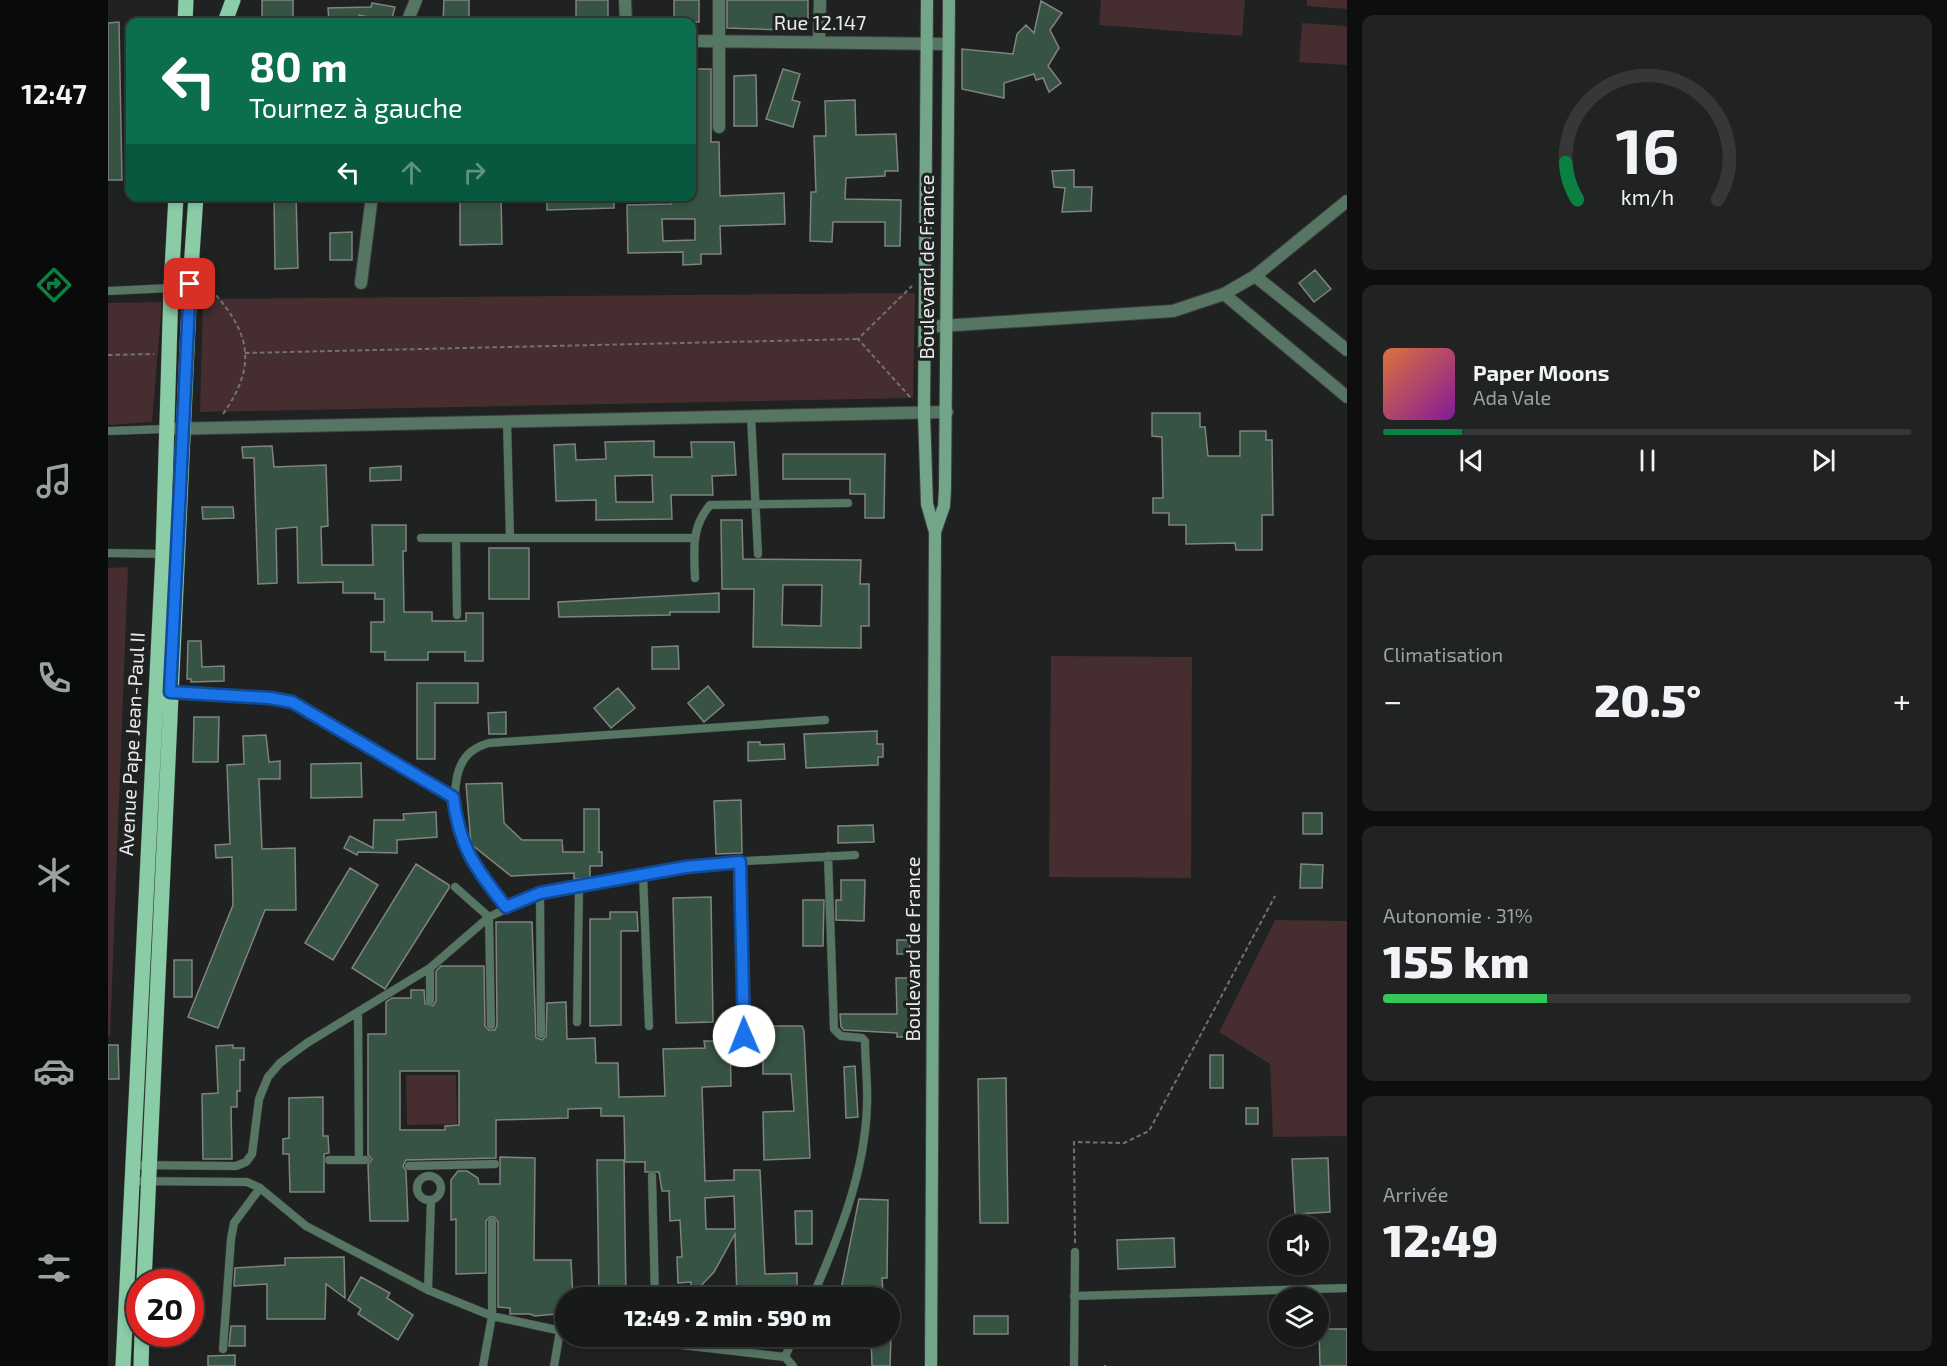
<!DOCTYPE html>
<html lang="fr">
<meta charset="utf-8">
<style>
:root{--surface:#171a18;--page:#202321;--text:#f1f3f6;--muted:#9ea1a2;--line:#363837;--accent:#0b8043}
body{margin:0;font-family:"Exo 2",sans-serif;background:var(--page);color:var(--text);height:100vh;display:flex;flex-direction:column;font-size:22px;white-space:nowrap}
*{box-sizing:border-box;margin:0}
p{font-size:20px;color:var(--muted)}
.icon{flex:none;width:33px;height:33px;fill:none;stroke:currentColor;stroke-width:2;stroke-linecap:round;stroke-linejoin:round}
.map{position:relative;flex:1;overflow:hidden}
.sheet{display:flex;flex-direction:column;gap:15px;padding:15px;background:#0d0e0d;width:600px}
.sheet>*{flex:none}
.guide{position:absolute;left:18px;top:18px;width:570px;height:183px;border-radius:12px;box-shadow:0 3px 9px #0003,0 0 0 2px var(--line);background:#0b6e4f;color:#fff;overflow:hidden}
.tools{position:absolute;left:1161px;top:1215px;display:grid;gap:12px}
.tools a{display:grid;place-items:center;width:60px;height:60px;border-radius:50%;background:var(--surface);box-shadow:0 3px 9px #0003,0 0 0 2px var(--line);font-size:30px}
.speed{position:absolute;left:18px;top:1269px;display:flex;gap:12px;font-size:30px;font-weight:700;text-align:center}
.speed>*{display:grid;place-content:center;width:78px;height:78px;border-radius:50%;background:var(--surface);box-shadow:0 3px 9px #0003,0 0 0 2px var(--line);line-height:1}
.speed .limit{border:9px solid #d22;background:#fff;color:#111}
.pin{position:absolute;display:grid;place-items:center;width:51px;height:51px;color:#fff;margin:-26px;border-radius:12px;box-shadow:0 3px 9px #0006}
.me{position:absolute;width:66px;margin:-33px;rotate:359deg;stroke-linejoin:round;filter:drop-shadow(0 0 4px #0008)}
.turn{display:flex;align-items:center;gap:21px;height:126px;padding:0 24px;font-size:27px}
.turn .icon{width:78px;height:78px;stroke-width:2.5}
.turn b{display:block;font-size:42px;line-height:51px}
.lanes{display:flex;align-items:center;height:57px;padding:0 24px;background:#0003;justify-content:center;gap:30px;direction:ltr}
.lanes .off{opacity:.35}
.big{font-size:45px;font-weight:800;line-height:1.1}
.sheet .tile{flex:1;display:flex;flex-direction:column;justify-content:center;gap:9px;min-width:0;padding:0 21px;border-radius:12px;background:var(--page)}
.sheet .dial{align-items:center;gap:0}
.dial svg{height:156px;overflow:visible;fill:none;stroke:var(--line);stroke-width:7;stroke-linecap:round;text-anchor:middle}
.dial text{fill:var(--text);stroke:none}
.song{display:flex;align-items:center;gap:18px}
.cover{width:72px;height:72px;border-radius:9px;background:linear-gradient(135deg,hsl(20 70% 55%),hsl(290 70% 35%))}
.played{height:6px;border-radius:3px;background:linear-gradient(90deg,var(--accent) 15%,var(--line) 15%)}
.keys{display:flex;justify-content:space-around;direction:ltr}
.heat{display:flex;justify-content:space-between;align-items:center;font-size:33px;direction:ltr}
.charge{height:9px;border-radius:4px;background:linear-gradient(90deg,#34c759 31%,var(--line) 0)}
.trip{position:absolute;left:447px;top:1287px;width:345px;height:60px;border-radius:30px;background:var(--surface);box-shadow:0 3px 9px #0003,0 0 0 2px var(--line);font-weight:800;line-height:60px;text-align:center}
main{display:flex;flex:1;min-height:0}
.menu{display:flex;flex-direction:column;width:108px;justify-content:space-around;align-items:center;background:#090a0a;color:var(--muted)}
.menu .icon{width:42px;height:42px}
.menu .on{color:var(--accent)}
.menu b{font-size:27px;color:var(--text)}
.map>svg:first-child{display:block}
.green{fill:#452d30}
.building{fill:#375343;stroke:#808381;stroke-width:1.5;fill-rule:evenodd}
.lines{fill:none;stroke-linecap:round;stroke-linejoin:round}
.lane-casing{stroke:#3b3e3c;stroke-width:9}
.street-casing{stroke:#3b3e3c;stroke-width:14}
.secondary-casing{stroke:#3b3e3c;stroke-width:14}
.primary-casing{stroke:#3b3e3c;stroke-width:16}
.path{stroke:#707371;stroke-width:2;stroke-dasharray:4.5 3;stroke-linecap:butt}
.lane{stroke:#567663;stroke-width:8}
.street{stroke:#567663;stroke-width:12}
.secondary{stroke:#73a689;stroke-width:12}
.primary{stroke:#89cca6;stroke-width:15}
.route-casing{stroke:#114b97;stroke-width:15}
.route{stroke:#1a73e8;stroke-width:10}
.labels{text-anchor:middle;stroke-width:6;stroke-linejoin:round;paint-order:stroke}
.street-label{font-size:20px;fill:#e9ebea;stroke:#1f2220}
</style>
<main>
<nav class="menu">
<b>12:47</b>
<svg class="icon on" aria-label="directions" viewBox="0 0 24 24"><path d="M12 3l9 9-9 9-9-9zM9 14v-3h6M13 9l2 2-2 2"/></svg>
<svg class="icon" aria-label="music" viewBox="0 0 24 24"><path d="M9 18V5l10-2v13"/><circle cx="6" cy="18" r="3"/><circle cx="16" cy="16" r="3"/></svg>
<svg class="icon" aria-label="phone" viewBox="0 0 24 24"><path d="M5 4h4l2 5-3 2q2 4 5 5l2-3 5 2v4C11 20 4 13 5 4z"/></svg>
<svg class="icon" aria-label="climate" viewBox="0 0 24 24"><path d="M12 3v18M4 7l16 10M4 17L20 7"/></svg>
<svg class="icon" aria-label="car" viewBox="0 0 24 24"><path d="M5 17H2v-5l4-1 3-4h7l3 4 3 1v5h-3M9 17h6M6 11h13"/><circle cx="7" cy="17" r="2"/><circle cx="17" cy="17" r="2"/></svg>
<svg class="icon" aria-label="filters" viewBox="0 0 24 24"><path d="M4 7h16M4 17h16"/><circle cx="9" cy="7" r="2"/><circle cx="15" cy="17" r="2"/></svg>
</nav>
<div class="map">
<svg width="1239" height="1366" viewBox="0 0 1239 1366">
<rect width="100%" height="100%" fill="#1f2220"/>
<!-- green -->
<path class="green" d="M993 0H1137L1134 36 991 25Z
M1199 0H1239V9L1199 6Z
M1194 23 1239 26V65L1191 62Z
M807 293 805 398 92 412 95 299Z
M54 302 44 422 0 425V303Z
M20 567 2 1036H0V568Z
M943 656 1084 657 1083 878 941 877Z
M1167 920 1239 921V1136L1165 1137 1162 1064 1111 1032Z
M298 1075H348L349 1124 299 1125Z"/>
<!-- building -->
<path class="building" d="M154 0H185V22H154Z
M336 0H361V22H335Z
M468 0H500V22H468Z
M566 0H591V22H566Z
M619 0H700V31L619 28Z
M933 1 954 13 942 30 951 48 940 66 953 83 941 92 935 78 928 80 926 74 896 83V98L854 89V49L905 54 909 34 918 25 926 33Z
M264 3 287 7 283 22 251 15V22H221L220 8 263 7Z
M11 22 14 180H0V23Z
M584 69H603V142H611L612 196 676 193 677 224 612 226 613 254H593V264L575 265V252L520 253 519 205 563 204V199L584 196ZM554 219H587V240L555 241Z
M675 69 692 74 684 100 692 102 685 127 658 119Z
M648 75 649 126H626V76Z
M747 100 748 135 788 134 790 171H777V176L738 178 737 199 793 200 792 246H777V222H725L724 242 702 241 703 192H708L706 136H718L717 101Z
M966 170V187H984L983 211 954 212 957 188 946 187 944 171Z
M166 196H188L190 268 167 269Z
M352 196H393L394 244 352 245Z
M439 196H506V208L439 210Z
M244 232V260H222V233Z
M1207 270 1223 289 1206 302 1191 283Z
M1044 413H1092V427H1097L1100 456H1132V431H1158V440H1164L1165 515H1154V550H1128L1127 543 1078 544V525H1061V513H1045V498H1055L1054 437 1044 436Z
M546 441V457H584L583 442H626L628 475 604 476 605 495H563L564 519 488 520V500L448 501 446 445 467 444 468 460 498 459 497 442ZM544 475 545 502H508L507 476Z
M164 446 166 467 218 465 220 526 213 527 214 565H265L264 525H298V551H295L296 612H324V621H358V613H375V661H357V652H320V660H277V652H263V622H276V599H267V593H235V582L190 583 189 527 168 529 169 583 150 584 146 458H135L134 447Z
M675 454H777L776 518H757V494H742V479H675Z
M293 466V480L262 481V468Z
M94 507H125L126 518 95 519Z
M613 520H634L635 559 753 560 752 584H761V626H753V648L645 647 646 589H614ZM675 585H714L713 626 674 625Z
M381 548H421V599H381Z
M611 593V612H562V615L451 617 450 602Z
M80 641H93L94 667 116 666V681L83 682V679H79Z
M570 646 571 669H544V647Z
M309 683H370V703H327V759H309Z
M600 686 616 705 596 722 580 703Z
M510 688 527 708 503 728 486 708Z
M398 712V734H381L380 713Z
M86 717H111L110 762H85Z
M769 731V744H775V757H770V765L698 768 696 734Z
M158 735 161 762 172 761V779H151L154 849 187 848 188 910H157L110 1028 80 1017 125 905 124 857 108 858 107 845 122 844 119 765 136 764 135 736Z
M640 742H652V745L676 744 677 759 640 761Z
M253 763 254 797 203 798V764Z
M394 783 396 823 414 840H454L455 852H476V809H491V852H494V866H482V878L476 879H466V873L403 876 363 844 358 784Z
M633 800 634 853 608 854 606 801Z
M328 812 329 837 289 840V853L250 852 249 855 236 848 242 836 265 848 266 820H296L295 814Z
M1195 813H1214V834H1195Z
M765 825 766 842 730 843V826Z
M308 864 341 885V888L277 989 244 968Z
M1193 864 1215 865 1214 888H1192Z
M242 868 270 885 225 960 197 943Z
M733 880H757L756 921 728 920V900H733Z
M603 897 605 1022 568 1023 565 898Z
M695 900H716L715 946H695Z
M502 912H529L530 931H513V1025L482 1026V919H502Z
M388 922H424L428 1038 434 1040 438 1036 439 1003 458 1002 459 1039 487 1038 488 1063H510L511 1097 557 1096 555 1049 597 1048 596 1041H622L623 1086 594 1087 597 1181 626 1180V1170H652L657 1274 689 1273V1298H629L627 1234 606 1272 583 1296V1282L570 1283 569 1257H574L572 1220 562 1221 561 1191H554L551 1172H537V1162H517L516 1116H493V1108L460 1109V1118L388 1120V1158L298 1160 295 1166 298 1171 300 1221H262L260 1165 264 1159 260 1155V1034H278V1002L284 998H303V990H316L317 1004 325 1006 328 1001V971L333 966H376L377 1026 381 1030H387L389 1025ZM292 1071H351V1125L337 1126V1130H292ZM626 1196 627 1229H598L597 1198Z
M789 940H802V954H789Z
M66 960H84V997H66Z
M788 978H803L801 1037H789V1033L736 1030 733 1027 732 1014H789Z
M655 1026H694L696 1031 702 1158 656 1160 655 1112 686 1111 683 1074H655Z
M0 1045H10L11 1079H0Z
M125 1045V1048H136V1060H132V1091H129V1107H123L124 1159H95L94 1094 110 1093 108 1046Z
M1102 1055H1115V1088H1102Z
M747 1066 750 1117 738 1118 736 1067Z
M898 1078 900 1223H872L870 1079Z
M215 1097V1136H220L221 1153 216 1154V1192H182L181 1154H175V1139L181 1138V1098Z
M1138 1108H1150V1124H1138Z
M392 1157 427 1158 426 1260H463L465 1298H458V1313L427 1316 422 1314H402V1308L390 1307V1222L386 1217H382L378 1221V1273L348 1274V1219L343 1220V1180L350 1171H359L370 1178 371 1184H392Z
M1220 1158 1222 1212 1187 1214 1184 1159Z
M489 1160H516L518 1298H491Z
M751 1199 780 1200 779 1278H774L775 1294 734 1298V1284Z
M687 1211H704V1244H688Z
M1066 1238 1067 1267 1010 1269 1009 1240Z
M236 1257 237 1298 218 1284 217 1319H159V1284L126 1286 127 1268 177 1265V1258Z
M253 1277 282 1293 279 1298 305 1315 290 1340 250 1314 253 1309 240 1300Z
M866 1316H900V1334H866Z
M123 1326H137V1346H121Z
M1211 1329H1239V1366H1212Z
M763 1336H783L782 1366H764Z
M127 1355V1366H100V1356Z"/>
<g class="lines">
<!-- lane casing -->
<g class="lane-casing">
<path id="lane" d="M0 291 63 288
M643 416 650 554
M399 422 402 538
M0 431 58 429
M313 538H585
M348 538 349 615
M0 553 57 554
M587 578C586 550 583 527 602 505L740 503
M62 692 162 697 184 702 345 797
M632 862 636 1036
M535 874 541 1026
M347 887 381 917 383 1025
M432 893 433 1034
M398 907C368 867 338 830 349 777 353 758 363 748 381 743L717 720
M322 968V1001
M250 1013 251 1160
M469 1022 471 888
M221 1160H258
M24 1165 128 1166 138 1162 144 1154 151 1099 160 1077 172 1063 199 1043 322 968 381 917 432 893 603 863 747 855
M301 1166 387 1164
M309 1188a12 12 0 1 1 24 0a12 12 0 1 1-24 0Z
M544 1176 547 1298
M23 1181 139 1182 152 1188 198 1226 320 1290 384 1316 458 1332
M320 1290 323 1200
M966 1296 1239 1288
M704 1298C731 1236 757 1173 759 1105 760 1084 757 1062 757 1041L754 1038 733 1036 726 1029 720 856
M494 1336 677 1357 685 1366
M115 1349 123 1239 126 1223 152 1188
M677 1357 686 1336
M375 1366 384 1316V1222
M446 1366 452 1331
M966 1366 967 1252"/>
</g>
<!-- street casing -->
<g class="street-casing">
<path id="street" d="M517 0 518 22
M299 22 308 0
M584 41 840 44
M711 42 712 0
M611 127V0
M1147 276 1239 350
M253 283 264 196
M1116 294 1239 397
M817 327 1065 311 1116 294 1147 276 1239 201
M58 429 839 412"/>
</g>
<!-- secondary casing -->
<g class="secondary-casing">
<path id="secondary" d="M819 0 816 413 819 504 827 532 823 1366
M827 532 836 506 837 488 841 0"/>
</g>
<!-- primary casing -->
<g class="primary-casing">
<path id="primary" d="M77 22 78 0
M117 22 125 0
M36 1282 82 284 88 196
M15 1366 55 554 63 288 68 196
M33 1366 34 1334"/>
</g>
<!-- path -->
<path class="path" d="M98 284C139 328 153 360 115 414
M137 353 750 339
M0 355 46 354
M802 397 750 339 804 286
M967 1243 966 1142 1016 1143 1041 1131 1167 896
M997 1366V1365"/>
<!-- lane -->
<use href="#lane" class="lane"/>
<!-- street -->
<use href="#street" class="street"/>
<!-- secondary -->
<use href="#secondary" class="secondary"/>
<!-- primary -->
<use href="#primary" class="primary"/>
</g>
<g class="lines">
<!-- route casing -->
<g class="route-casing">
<path id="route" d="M82 284 62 692 162 698 184 702 345 797C352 849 367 867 398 907L432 893 578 867 632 862 636 1036"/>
</g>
<!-- route -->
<use href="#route" class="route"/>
</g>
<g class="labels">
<!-- street labels -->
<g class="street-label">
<text x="712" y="30">Rue 12.147</text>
<text transform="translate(819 267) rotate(-90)" y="7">Boulevard de France</text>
<text transform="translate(24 744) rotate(-87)" y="7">Avenue Pape Jean-Paul II</text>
<text transform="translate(805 949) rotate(-90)" y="7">Boulevard de France</text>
</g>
</g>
</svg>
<div class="tools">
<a><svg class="icon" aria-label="sound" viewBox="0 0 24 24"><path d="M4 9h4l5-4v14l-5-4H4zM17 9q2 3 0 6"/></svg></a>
<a><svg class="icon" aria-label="layers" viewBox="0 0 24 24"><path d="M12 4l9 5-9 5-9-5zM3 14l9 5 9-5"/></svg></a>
</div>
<div class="speed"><div class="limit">20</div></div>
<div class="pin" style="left:82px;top:284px;background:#d93025"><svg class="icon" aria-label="arrive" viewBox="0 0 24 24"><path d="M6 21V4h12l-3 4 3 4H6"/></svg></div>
<svg class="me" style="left:636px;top:1036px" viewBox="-20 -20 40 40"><circle r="19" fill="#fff"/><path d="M0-13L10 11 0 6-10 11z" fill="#1a73e8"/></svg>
<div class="trip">12:49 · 2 min · 590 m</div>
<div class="guide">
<div class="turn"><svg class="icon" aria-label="left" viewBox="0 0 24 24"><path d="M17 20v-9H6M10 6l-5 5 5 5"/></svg><div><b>80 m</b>Tournez à gauche</div></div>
<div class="lanes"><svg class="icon" aria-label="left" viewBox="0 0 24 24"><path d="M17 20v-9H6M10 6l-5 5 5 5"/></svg><svg class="icon off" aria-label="ahead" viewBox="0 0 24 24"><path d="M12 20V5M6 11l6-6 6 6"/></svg><svg class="icon off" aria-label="right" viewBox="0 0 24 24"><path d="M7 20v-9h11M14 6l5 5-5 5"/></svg></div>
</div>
</div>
<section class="sheet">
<div class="tile dial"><svg viewBox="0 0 100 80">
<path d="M14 69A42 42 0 1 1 86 69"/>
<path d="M14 69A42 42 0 0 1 8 50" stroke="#0b8043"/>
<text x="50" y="56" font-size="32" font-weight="700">16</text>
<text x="50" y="72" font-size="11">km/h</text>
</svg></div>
<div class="tile">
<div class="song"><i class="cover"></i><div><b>Paper Moons</b><p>Ada Vale</p></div></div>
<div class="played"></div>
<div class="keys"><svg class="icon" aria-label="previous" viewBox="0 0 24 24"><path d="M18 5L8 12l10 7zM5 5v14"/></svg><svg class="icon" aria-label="pause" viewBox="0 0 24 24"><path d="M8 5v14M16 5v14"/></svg><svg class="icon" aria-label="next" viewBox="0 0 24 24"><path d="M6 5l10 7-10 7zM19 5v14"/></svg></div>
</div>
<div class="tile"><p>Climatisation</p>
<div class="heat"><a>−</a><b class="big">20.5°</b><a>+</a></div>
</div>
<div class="tile"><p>Autonomie · 31%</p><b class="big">155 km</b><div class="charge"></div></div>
<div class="tile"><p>Arrivée</p><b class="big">12:49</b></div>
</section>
</main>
